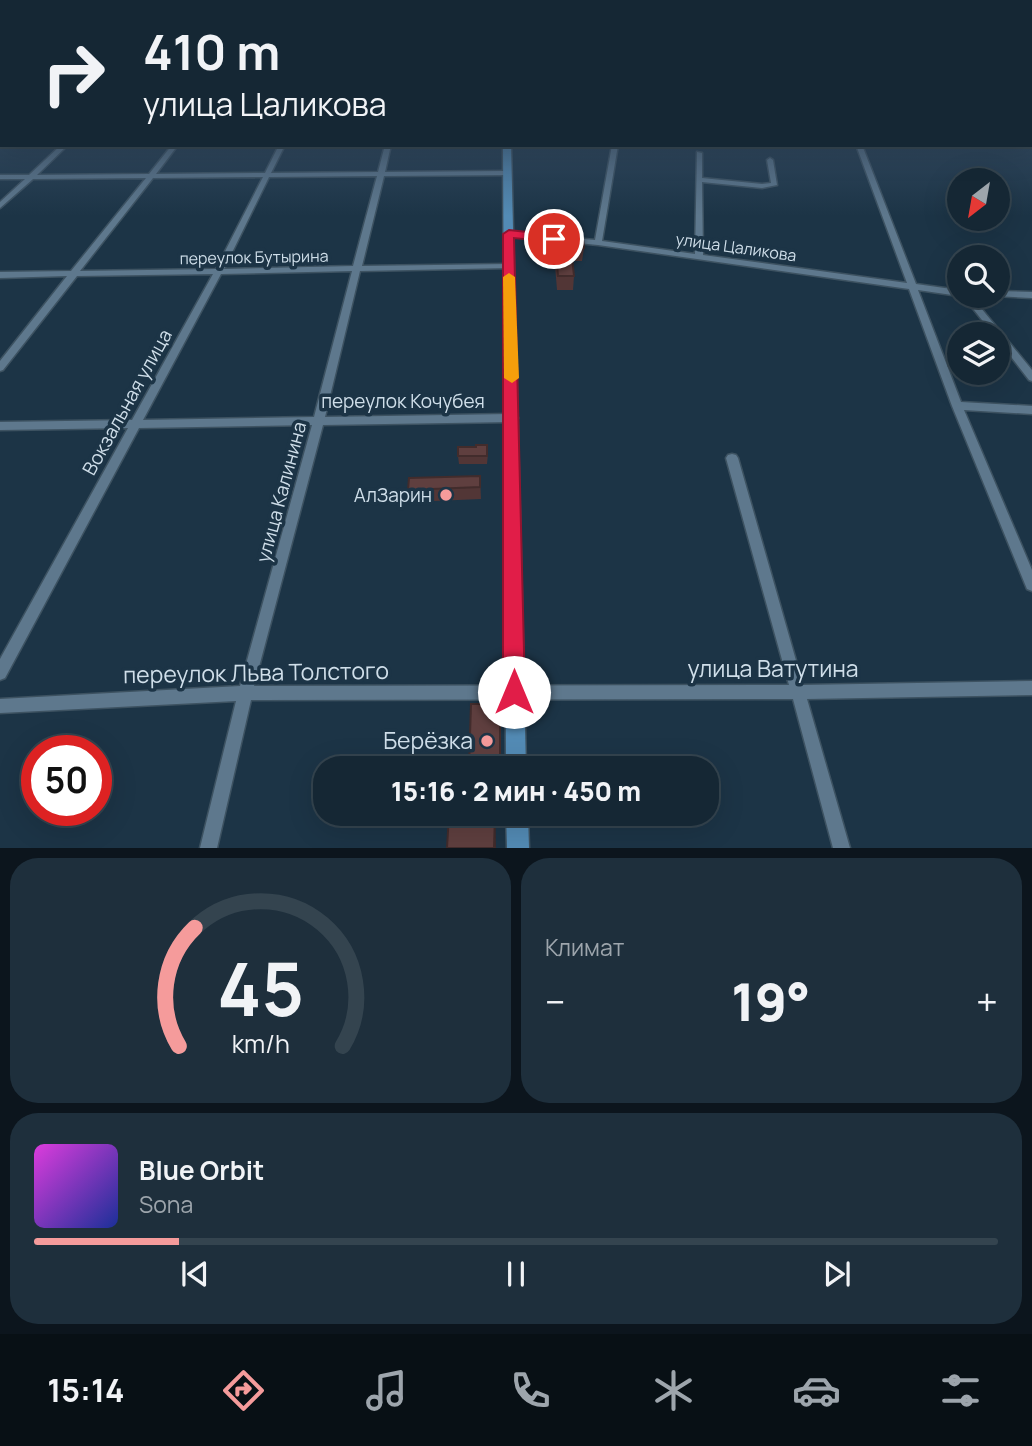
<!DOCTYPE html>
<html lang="ru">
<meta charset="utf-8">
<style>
:root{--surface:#152734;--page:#1e2f3c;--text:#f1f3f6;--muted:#9da5ac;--line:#34444f;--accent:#f59b9b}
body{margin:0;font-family:Manrope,sans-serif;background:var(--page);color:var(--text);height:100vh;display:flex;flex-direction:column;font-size:26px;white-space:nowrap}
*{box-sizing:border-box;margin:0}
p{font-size:23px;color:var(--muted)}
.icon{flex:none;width:38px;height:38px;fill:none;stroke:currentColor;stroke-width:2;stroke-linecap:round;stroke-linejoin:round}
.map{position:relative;height:848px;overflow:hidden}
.sheet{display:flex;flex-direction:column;gap:10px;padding:10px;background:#0c151d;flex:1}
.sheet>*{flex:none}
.hud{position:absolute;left:0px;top:0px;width:1032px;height:147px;box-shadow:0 7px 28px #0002,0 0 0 2px var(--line);background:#152734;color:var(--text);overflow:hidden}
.needle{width:46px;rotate:211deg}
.tools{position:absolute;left:947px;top:168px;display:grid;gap:14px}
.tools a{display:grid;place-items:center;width:63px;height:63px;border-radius:50%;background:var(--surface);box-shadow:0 7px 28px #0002,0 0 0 2px var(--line);font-size:35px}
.speed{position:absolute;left:21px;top:735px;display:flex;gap:14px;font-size:35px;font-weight:700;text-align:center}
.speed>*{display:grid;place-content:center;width:91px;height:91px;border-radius:50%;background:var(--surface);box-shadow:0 7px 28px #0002,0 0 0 2px var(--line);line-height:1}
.speed .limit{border:10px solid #d22;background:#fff;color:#111}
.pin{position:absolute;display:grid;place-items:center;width:60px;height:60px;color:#fff;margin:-30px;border:4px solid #fff;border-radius:50%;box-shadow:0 2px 7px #0007}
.me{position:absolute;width:77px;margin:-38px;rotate:0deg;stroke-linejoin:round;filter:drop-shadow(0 0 5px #0008)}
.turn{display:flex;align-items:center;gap:24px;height:147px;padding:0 28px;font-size:32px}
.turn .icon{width:91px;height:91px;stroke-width:2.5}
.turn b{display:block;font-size:49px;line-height:60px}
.big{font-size:52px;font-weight:800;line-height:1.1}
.sheet .widget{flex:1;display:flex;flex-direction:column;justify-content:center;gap:10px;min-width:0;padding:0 24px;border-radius:28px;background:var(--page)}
.sheet .dial{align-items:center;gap:0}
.dial svg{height:182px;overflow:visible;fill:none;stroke:var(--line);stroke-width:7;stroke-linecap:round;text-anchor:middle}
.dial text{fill:var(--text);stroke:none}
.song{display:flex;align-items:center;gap:21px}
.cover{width:84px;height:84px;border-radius:10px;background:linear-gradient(135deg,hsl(300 70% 55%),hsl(230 70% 35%))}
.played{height:7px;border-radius:4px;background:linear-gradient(90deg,var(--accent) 15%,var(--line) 15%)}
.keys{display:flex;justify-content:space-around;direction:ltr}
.heat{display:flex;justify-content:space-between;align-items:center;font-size:38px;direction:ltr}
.sheet .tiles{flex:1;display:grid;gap:10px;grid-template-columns:1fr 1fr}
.widget:last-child{grid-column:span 2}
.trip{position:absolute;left:313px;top:756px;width:406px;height:70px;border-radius:28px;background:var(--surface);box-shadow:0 7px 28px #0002,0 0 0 2px var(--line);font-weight:800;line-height:70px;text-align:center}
.dock{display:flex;height:112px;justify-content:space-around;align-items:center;background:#081015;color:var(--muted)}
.dock .icon{width:49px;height:49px}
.dock .selected{color:var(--accent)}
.dock b{font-size:32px;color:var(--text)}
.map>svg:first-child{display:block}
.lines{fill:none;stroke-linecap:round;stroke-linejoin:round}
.minor-casing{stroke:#3d5261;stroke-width:3}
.major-casing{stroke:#3d5261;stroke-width:3}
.minor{fill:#5e788d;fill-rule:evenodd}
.major{fill:#538bb5;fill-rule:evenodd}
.wall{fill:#523636}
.shaded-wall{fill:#422c2c}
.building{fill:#5f3f3f;stroke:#422c2c;stroke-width:2}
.route{fill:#e11d48;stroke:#92132f;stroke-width:2}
.slow{fill:#f59e0b}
.poi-dot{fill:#f59b9b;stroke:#1c3446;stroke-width:2.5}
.labels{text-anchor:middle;stroke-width:7;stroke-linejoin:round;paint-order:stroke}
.far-street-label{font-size:16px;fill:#cfdee9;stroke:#1c3446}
.street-label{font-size:19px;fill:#cfdee9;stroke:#1c3446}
.poi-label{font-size:19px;fill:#cfdee9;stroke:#1c3446;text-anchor:end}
.near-street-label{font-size:23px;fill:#cfdee9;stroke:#1c3446}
.near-poi-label{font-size:23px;fill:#cfdee9;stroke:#1c3446;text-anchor:end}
</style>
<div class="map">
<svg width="1032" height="848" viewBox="0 0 1032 848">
<rect width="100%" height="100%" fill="#1c3446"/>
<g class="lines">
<!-- minor casing -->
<g class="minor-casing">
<path id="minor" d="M2 109V113L0 114V110Z
M1031 137H1032V141H1031Z
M61 145H68L37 175 149 174 172 145H178L156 174 265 173 279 145H285L271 173 378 172 385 145H391L385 172 507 171 510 173 507 175 384 176 362 266 509 264 513 266 509 268 360 271 325 417 513 414 517 415 518 418 517 421 513 422 323 425 254 686 789 685 726 458 728 455 732 454 736 455 738 458 803 685 1032 681V695L807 699 850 848H833L793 699 251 700 217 848H200L236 701 0 713V699L240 686 312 425 139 428 5 678 0 680V659L128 428 0 430V422L132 420 213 274 77 276 3 370 0 371V361L67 276 0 278V272L71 271 146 178 33 179 0 208V202L25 179H0V175H29ZM377 176 353 266 224 269 269 177ZM263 177 216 269 80 271 153 178ZM352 271 314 417 143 420 221 274Z
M612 145H618L602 241 695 254 697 152 702 153V178L762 184 771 183 767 160 770 158 773 160 777 185 762 188 702 182 703 255 907 283 856 145H862L916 284 959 290V296L918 290 961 402 1032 406V414L964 410 1032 570V591L1027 589 952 406 909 289 598 245 506 236 505 234 509 232 595 240Z
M998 291 1032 292V298L995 296H998Z
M963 296H971L1032 370V381L1029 380 998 340V334H993Z"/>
</g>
<!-- major casing -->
<g class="major-casing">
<path id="major" d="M503 145H511L526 768H506Z
M506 814H528L529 848H507Z"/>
</g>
<!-- minor -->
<use href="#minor" class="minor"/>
<!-- major -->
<use href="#major" class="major"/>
</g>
<!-- wall -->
<path class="wall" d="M555 239 584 248 582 261H572L574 276 573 290H557L554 253Z
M488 453 487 464H459L458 456Z
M480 476 481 499 411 502 408 490Z"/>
<!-- shaded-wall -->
<path class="shaded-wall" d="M500 704 501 713V768H500Z
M495 814 496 848H494Z"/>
<!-- building -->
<path class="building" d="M555 239H583L584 248H571L574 276H558Z
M476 445H487V456H458V447H476Z
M480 476V487L408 490 409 478Z
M471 704H500V768H469Z
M449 814H495L494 848H447Z"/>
<!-- sky -->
<linearGradient id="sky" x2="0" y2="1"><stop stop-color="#0f1d26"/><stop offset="0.45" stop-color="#3a5068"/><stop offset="1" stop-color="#3a5068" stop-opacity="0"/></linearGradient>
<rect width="1032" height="216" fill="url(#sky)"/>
<!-- route -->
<path class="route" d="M509 230 554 235 559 239 554 242 514 238 525 692 521 700 514 704 506 700 503 692V234Z"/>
<!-- slow -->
<path class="slow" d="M509 273 515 277 519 378 512 383 504 378 503 277Z"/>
<!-- markers -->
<g class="poi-dot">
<circle cx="446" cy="495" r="7"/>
<circle cx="487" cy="741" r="7"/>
</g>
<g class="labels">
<!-- far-street labels -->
<g class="far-street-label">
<text transform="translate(736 247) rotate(8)" y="6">улица Цаликова</text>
<text transform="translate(254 257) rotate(-1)" y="6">переулок Бутырина</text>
</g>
<!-- street labels -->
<g class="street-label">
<text x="403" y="408">переулок Кочубея</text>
<text transform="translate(127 402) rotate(-61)" y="7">Вокзальная улица</text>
<text transform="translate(281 492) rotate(-75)" y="7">улица Калинина</text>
</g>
<!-- poi labels -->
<g class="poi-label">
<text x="432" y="502">АлЗарин</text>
</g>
<!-- near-street labels -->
<g class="near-street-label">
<text x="773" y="677">улица Ватутина</text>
<text transform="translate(256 673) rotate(-1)" y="8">переулок Льва Толстого</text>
</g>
<!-- near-poi labels -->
<g class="near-poi-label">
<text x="473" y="749">Берёзка</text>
</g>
</g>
</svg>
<div class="tools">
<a><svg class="needle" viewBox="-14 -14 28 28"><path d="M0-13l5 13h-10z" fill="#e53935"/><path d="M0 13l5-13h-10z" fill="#9da5ac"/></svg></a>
<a><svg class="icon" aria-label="search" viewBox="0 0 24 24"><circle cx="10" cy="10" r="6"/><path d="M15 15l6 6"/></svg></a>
<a><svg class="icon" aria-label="layers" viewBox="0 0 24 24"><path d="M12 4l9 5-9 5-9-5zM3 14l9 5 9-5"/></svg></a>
</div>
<div class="speed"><div class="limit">50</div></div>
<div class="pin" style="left:554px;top:239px;background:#d93025"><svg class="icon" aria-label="arrive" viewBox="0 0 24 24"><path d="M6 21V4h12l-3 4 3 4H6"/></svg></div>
<svg class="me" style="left:514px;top:692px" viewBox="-20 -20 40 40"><circle r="19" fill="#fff"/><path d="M0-13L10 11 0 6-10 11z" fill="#e11d48"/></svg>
<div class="trip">15:16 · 2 мин · 450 m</div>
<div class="hud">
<div class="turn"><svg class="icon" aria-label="right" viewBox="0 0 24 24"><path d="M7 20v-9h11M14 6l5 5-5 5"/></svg><div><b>410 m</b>улица Цаликова</div></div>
</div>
</div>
<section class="sheet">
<div class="tiles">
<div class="widget dial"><svg viewBox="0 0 100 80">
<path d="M14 69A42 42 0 1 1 86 69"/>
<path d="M14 69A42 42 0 0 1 21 17" stroke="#f59b9b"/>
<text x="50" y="56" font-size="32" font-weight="700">45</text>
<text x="50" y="72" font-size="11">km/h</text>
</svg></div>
<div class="widget"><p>Климат</p>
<div class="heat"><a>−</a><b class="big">19°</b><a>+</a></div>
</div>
<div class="widget">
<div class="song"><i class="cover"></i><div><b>Blue Orbit</b><p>Sona</p></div></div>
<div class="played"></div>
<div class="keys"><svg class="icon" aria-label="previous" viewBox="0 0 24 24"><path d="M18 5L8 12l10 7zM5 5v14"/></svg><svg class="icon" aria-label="pause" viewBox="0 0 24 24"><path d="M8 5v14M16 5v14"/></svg><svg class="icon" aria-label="next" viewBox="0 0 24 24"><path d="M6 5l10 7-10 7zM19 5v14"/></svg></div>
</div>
</div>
</section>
<nav class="dock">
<b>15:14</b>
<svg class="icon selected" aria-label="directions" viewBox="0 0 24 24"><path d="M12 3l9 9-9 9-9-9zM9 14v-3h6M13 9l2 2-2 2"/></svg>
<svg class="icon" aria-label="music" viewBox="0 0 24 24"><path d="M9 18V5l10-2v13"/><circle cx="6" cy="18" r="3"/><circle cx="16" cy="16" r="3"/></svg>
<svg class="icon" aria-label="phone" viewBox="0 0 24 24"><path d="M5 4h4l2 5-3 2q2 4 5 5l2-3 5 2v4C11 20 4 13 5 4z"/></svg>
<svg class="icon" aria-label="climate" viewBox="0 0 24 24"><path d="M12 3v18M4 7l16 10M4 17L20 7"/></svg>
<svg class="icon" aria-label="car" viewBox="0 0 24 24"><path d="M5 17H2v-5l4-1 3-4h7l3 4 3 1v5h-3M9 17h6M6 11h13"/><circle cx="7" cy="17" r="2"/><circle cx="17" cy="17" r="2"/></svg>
<svg class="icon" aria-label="filters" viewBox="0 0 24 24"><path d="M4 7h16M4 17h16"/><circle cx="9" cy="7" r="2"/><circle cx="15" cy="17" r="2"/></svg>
</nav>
